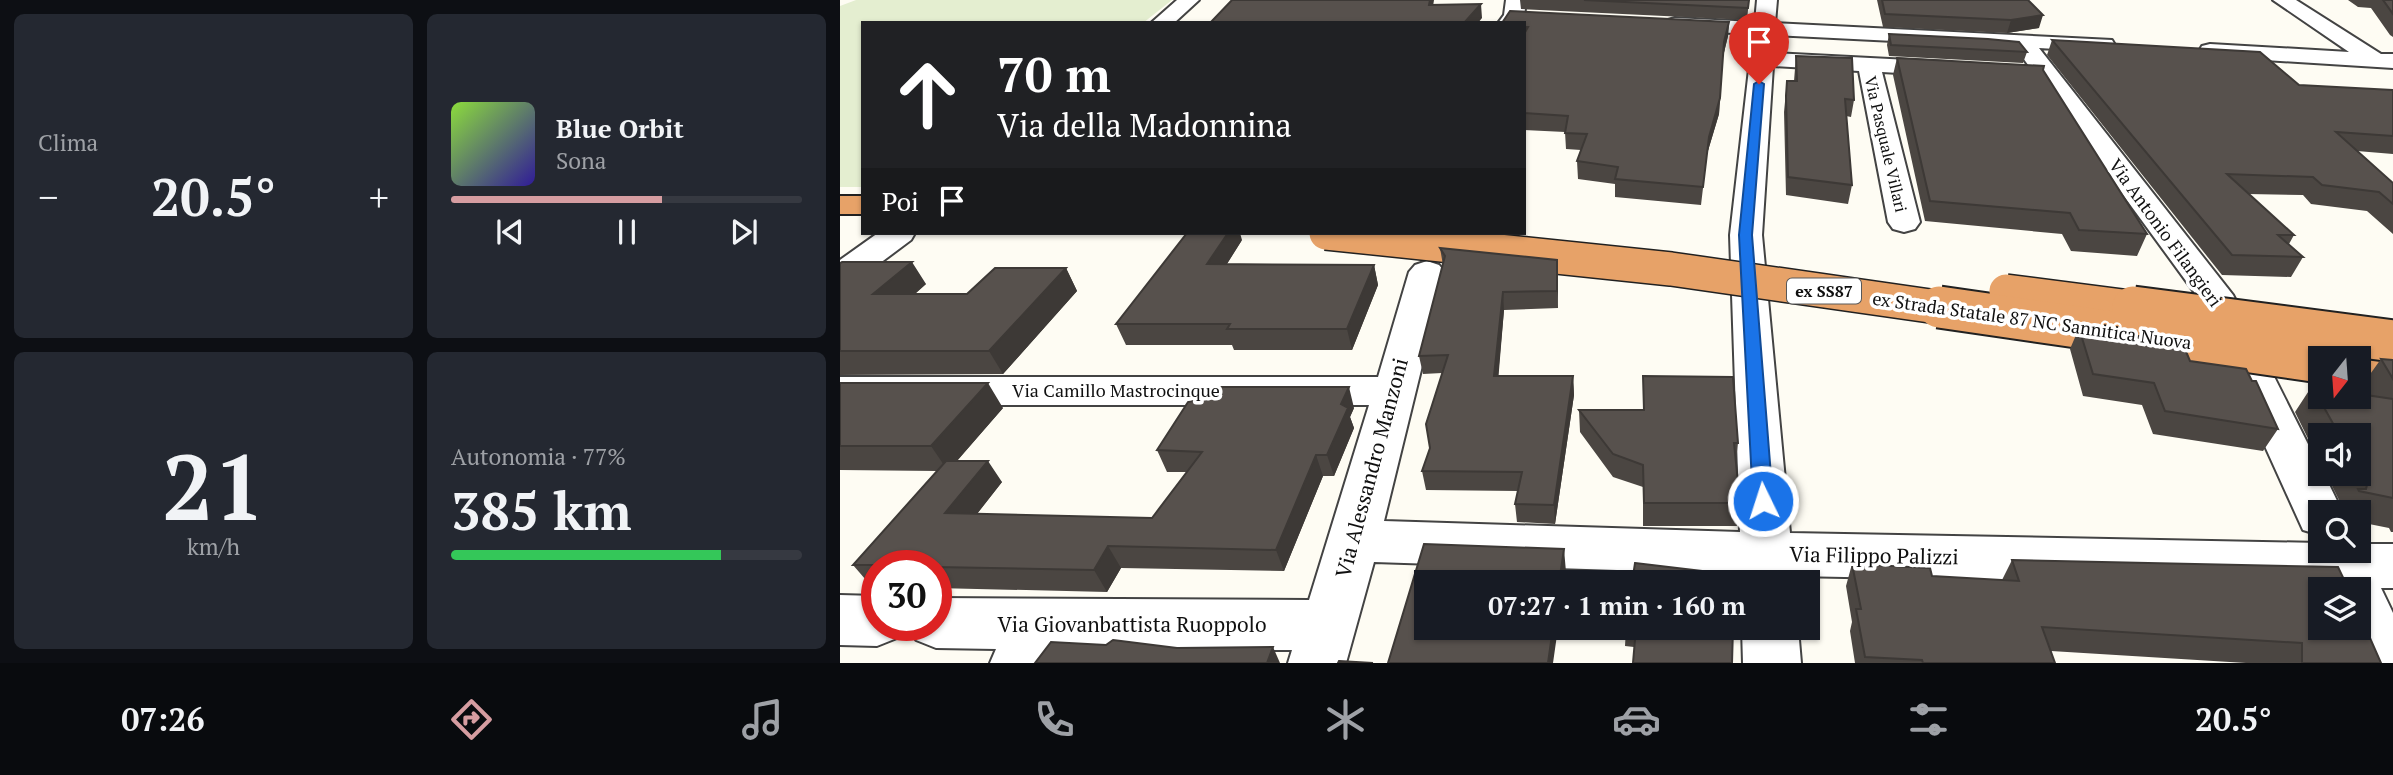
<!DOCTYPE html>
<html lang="it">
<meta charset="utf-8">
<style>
:root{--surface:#171b24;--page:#242831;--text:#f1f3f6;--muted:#9ea1a6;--line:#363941;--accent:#d69da1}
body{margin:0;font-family:"PT Serif",serif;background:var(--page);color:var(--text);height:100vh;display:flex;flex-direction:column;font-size:26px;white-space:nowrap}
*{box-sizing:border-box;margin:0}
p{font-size:23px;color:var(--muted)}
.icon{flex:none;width:38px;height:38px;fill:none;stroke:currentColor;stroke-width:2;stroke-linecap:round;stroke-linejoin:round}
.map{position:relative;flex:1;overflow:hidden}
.drawer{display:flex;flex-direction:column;gap:14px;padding:14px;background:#0d0f14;width:840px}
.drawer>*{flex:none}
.top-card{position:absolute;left:21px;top:21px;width:665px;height:214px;border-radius:0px;box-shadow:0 2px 5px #0004;background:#202124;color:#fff;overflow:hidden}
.needle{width:46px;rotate:197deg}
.buttons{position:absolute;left:1468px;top:346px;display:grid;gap:14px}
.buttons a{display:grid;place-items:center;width:63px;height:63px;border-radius:0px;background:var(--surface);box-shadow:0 2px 5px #0004;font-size:35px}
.speed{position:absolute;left:21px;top:550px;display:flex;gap:14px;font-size:35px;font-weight:700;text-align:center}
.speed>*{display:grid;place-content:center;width:91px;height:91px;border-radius:50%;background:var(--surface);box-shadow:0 2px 5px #0004;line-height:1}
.speed .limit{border:10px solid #d22;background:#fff;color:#111}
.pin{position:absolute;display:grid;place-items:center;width:60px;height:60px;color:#fff;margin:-72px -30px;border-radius:50% 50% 50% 0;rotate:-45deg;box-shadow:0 0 7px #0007}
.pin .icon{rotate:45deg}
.me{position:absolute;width:77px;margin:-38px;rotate:356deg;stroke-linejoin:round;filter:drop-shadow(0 0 5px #0008)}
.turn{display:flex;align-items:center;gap:24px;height:147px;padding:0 21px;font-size:32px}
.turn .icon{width:91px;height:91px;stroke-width:2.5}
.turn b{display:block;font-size:49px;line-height:60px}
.then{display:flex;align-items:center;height:66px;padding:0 21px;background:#0003;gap:14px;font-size:26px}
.big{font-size:52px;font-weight:600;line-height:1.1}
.drawer .card{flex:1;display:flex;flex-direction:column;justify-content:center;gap:10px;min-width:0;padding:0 24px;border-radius:10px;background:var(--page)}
.drawer .dial{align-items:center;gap:0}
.dial b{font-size:91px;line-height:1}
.song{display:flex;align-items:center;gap:21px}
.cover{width:84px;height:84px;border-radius:10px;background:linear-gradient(135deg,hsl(90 70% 55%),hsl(250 70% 35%))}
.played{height:7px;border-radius:4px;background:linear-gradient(90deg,var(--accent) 60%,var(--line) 60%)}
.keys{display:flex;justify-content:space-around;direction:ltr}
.heat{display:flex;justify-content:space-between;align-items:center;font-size:38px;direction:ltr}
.charge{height:10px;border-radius:5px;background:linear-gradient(90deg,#34c759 77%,var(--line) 0)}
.drawer .tiles{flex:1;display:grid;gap:14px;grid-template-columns:repeat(2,1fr)}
.trip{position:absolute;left:574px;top:570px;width:406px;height:70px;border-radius:0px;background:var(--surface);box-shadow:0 2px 5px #0004;font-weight:600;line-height:70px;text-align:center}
.menu{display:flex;height:112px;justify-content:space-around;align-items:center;background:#090b0e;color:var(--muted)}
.menu .icon{width:49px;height:49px}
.menu .active{color:var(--accent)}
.menu b{font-size:32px;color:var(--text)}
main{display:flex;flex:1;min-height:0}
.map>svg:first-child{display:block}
.pitch{fill:#e4eed0}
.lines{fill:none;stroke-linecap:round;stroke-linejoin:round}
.street-casing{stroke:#434343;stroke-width:4}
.highway-casing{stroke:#212121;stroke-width:4}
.street{fill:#fff;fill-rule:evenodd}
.highway{fill:#e7a268;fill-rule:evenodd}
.highway-bridge-far1-casing{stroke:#212121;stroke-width:36;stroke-linecap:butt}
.highway-bridge-casing{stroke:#212121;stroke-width:45;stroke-linecap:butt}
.highway-bridge-far1{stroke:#e7a268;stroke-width:33}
.highway-bridge{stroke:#e7a268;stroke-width:41}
.wall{fill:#4b4642}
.shaded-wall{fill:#3d3936}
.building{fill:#57514d;stroke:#3d3936;stroke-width:2}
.route{fill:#1a73e8;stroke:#114b97;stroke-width:2}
.labels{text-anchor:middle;stroke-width:7;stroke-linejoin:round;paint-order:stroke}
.far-street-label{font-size:16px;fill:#101010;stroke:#fff}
.shield{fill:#fff;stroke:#585858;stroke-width:2}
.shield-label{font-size:16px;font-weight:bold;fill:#101010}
.street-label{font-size:18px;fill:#101010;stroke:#fff}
.near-street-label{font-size:21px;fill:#101010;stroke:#fff}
</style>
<main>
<section class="drawer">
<div class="tiles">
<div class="card"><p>Clima</p>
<div class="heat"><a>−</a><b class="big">20.5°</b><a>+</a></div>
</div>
<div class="card">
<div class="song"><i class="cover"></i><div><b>Blue Orbit</b><p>Sona</p></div></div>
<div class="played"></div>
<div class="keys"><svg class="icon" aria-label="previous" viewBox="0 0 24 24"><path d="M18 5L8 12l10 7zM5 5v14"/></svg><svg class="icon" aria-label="pause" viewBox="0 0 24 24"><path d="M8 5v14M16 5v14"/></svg><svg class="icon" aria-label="next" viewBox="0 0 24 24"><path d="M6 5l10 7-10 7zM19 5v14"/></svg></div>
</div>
<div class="card dial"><b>21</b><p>km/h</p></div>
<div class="card"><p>Autonomia · 77%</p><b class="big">385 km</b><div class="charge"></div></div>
</div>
</section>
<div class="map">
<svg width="1553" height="663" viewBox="0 0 1553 663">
<rect width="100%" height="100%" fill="#fefcf3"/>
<!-- pitch -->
<path class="pitch" d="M16 0H332L303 23H23V187H0V6Z"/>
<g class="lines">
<!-- street casing -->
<g class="street-casing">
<path id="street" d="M337 0H359L334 23H311Z
M666 0H686L684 17 680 23H658L664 15Z
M917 0H937L935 23 1272 40 1275 45 1272 50 1264 52 1199 48 1393 295 1480 468V474H1484L1503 513H1480V535L1463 530 1357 296 1175 47 934 35 933 53 1108 62 1116 64 1120 69 1116 74 1108 76 1042 72 1080 222 1075 229 1064 232 1053 229 1048 222 1019 71 933 66 922 235 950 533 1480 543V551H1519V544H1553V588H1541L1553 613V663H1519L1504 628H1519V590H1496L1498 587 954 576 955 583H901V574L534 562 506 663H448L452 650H226L215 663H150L156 649 96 648 76 640 69 625H96V598L469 600 529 405H0V377H538L569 272 575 265 587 261 599 265 605 272 544 521 900 532 890 235 913 34 835 30 828 28 825 24 828 20 835 18 915 22Z
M1433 0H1456L1541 54H1553V68L1362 56 1359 51 1362 46 1370 44 1509 52Z
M38 233H75L71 240 12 284 0 288V260Z
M0 595 37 596V625H63L57 638 37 646 0 645Z
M902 628H958L961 663H903Z"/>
</g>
<!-- highway casing -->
<g class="highway-casing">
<path id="highway" d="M0 196H23V214H0Z
M1519 355 1553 360V386L1519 381V359H1505Z"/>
</g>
<!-- street -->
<use href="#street" class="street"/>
<!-- highway -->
<use href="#highway" class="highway"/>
<!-- highway-bridge-far1 casing -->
<g class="highway-bridge-far1-casing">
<path id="highway-bridge-far1" d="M486 233 831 269 1111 309
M1166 291 1306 309"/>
</g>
<!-- highway-bridge casing -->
<g class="highway-bridge-casing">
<path id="highway-bridge" d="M1099 307 1480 362
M1293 307 1553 341"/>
</g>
<!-- highway-bridge-far1 -->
<use href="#highway-bridge-far1" class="highway-bridge-far1"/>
<!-- highway-bridge -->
<use href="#highway-bridge" class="highway-bridge"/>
</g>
<!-- wall -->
<path class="wall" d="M680 0H909L907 20 681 9Z
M1037 0H1188L1199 28 1167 33 1043 27Z
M1508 0H1553V37L1550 35 1531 8 1518 7Z
M889 22 888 36 883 56 879 114 867 154 861 205 775 197V184L738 179 737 161 741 150 726 149 725 132 684 130V23Z
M1049 34 1187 52 1183 63 1049 56 1047 45Z
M1212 40 1459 85 1553 90V154L1517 151 1553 183V234L1527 211 1471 204 1463 195 1408 194 1454 235 1449 244 1463 257 1451 277 1382 275 1207 55Z
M956 56 1014 100 1011 117 1006 116 1012 185 1008 204 946 195 944 112 947 81H954Z
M1057 58 1203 70 1307 234 1297 256 1231 251 1222 234 1085 221 1053 75Z
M402 240 387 264 534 265 538 285 512 350H394L392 345H286L276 324Z
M600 248 717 260 718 308 664 310 658 376H733L734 395 715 524 677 522 675 504 678 491 586 490 582 471 590 448 602 373 583 374 579 356 603 265Z
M0 263 86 284 75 294H127L226 268 237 291 163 374 0 375Z
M1239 328 1350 361 1438 429 1423 451 1313 434 1302 405 1243 396 1230 349Z
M1541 359 1553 360V532H1551L1549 528 1519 522V513H1499L1503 508 1486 474H1519V436H1480V463L1455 412 1472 386 1528 395 1523 384Z
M803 376 898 443 896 460 900 503 897 526H803V487L773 477 740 432 739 410H803Z
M0 383 163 408 117 461 162 482 137 514 312 518 347 472H327L317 450 514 408 510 417 514 428 494 476H483L444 571 281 568 267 592 96 588V565H37V587H32L13 565 97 471 0 470Z
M1172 560 1541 663H1406L1211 651 1215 663H1015L1010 631 1012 622 1006 586 1012 564 1092 576 1162 580Z
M786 628H893L794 647 785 646Z"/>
<!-- shaded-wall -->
<path class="shaded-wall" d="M590 0H594L591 19 589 5Z
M641 4 642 18 638 23H624Z
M1203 15 1199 28 1167 33 1171 20Z
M889 22 888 36 883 57 884 42Z
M880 98 879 114 867 154 861 205 869 137Z
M388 233H400L402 240 374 284 367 264Z
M717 260 718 277V308L717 291Z
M72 262 86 284 48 317 33 294Z
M534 265 538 285 512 350 507 329Z
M226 268 237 291 163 374 149 351Z
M663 292 664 310 657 394 654 376Z
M733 376 734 395 715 524 714 505Z
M148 383 163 408 108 471 91 446Z
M509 387 514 408 510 417 514 428 494 476 487 455 501 404Z
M476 455 483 476 444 571 436 550Z
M148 461 162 482 121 534 105 513Z
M268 546 281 568 267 592 254 570Z
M724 549 726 572 724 583H719Z
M713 628H718L713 663H708Z
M433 647 440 663H427Z"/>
<!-- building -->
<path class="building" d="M392 0H590L589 5 641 4 624 23H370Z
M744 0H909L908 8Z
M1042 0H1188L1203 15 1171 20 1045 14Z
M1543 0H1553V14Z
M670 11 889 22 884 42 880 98 869 137 863 187 775 179 778 167 737 161 747 134 725 133 728 116 684 113V34L688 27H684V23H662Z
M1049 34 1148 39 1179 42 1187 52 1051 45Z
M1212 40 1420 52 1459 85 1553 90V136L1496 132 1553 183V204L1539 192 1482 185 1473 177 1387 174 1454 235H1438L1463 257 1392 255Z
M956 56 1012 58 1014 100 1005 99 1012 185 948 177 946 96 947 81H957Z
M1057 58 1204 66 1203 70 1307 234 1239 230 1230 213 1090 201Z
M347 233H388L367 264 534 265 507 329H387L390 324H276Z
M600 248 717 260V291L663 292 654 376H733L714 505 675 504 682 472 582 471 590 448 586 424 608 355 579 356 605 256Z
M2 262H72L33 294H127L155 268H226L149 351H0V263Z
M1239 328 1342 342 1350 361 1406 369 1412 381H1416L1438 429 1325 411 1314 383 1253 374Z
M1541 359 1553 360V379Z
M803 376 893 377 898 443H894L900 503H804L803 465 773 454 739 410H804Z
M0 383H148L91 446H0Z
M1472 386 1480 387V397H1519V394L1553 399V498L1519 491 1518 489H1526L1527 485 1519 471V436H1500Z
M365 387H509L501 404 508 408 487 455H476L436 550 268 546 254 570 96 567V565H13L106 461H148L105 513 312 518 362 452 317 450 348 402 356 400Z
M584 544 724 549 719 583H586V628H713L708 663H548Z
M1172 560 1498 567 1509 590H1480V628H1519V613L1541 663H1462V643L1202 627 1215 663H1083L1082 660 1025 657 1016 609H1021L1012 564 1090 568 1092 576 1179 581Z
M795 563 895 575V583H792Z
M796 628H893L892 663H793Z
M273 640 337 648 433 647 427 663H195L211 642 266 645Z
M499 661 533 663H498Z"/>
<!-- route -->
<path class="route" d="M919 81 924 84 912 235 933 501 930 506 923 509 916 506 913 501 899 235 914 84Z"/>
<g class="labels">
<!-- far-street labels -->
<g class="far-street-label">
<text transform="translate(1046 144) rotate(77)" y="6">Via Pasquale Villari</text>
</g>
<!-- shield labels -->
<rect class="shield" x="947" y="278.5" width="74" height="25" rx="5"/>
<g class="shield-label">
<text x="984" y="297">ex SS87</text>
</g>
<!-- street labels -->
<g class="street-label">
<text transform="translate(1325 233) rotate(54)" y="6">Via Antonio Filangieri</text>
<text transform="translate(1192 321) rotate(8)" y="6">ex Strada Statale 87 NC Sannitica Nuova</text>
<text x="276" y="397">Via Camillo Mastrocinque</text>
</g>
<!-- near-street labels -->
<g class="near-street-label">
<text transform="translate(532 468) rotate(-75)" y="7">Via Alessandro Manzoni</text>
<text transform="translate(1034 556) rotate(1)" y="7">Via Filippo Palizzi</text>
<text x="292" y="632">Via Giovanbattista Ruoppolo</text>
</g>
</g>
</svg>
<div class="buttons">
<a><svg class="needle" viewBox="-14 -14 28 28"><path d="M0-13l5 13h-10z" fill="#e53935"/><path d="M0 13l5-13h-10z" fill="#9ea1a6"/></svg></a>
<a><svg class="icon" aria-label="sound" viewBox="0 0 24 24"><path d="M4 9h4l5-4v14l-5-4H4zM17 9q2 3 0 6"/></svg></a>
<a><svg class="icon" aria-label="search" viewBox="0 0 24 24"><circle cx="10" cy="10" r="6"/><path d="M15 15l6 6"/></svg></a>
<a><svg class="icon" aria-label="layers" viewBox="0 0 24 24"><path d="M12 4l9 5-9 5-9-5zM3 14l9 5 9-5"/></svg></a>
</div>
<div class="speed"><div class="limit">30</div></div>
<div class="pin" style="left:919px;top:84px;background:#d93025"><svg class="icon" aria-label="arrive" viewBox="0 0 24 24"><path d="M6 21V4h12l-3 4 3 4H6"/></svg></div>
<svg class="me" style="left:923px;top:501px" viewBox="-20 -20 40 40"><circle r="17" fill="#1a73e8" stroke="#fff" stroke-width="3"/><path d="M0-11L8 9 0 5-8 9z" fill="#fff"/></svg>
<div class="trip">07:27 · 1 min · 160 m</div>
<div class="top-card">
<div class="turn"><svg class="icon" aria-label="ahead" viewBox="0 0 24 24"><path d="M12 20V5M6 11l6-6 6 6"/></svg><div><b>70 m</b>Via della Madonnina</div></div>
<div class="then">Poi<svg class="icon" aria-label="arrive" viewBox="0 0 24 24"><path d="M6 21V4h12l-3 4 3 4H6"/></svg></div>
</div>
</div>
</main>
<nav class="menu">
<b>07:26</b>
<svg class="icon active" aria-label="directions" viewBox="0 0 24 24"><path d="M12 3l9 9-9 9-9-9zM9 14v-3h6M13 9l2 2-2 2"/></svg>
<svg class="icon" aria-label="music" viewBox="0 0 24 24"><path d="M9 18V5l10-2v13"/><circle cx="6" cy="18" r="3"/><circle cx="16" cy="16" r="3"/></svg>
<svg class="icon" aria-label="phone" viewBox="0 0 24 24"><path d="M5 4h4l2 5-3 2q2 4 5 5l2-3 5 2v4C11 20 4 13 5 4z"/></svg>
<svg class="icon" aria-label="climate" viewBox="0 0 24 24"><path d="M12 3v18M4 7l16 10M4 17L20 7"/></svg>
<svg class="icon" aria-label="car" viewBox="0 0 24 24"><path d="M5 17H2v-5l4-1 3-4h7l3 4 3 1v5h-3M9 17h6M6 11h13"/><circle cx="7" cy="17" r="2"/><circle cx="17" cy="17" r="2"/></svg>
<svg class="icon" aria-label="filters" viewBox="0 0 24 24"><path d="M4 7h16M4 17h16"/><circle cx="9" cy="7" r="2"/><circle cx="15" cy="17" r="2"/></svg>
<b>20.5°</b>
</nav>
